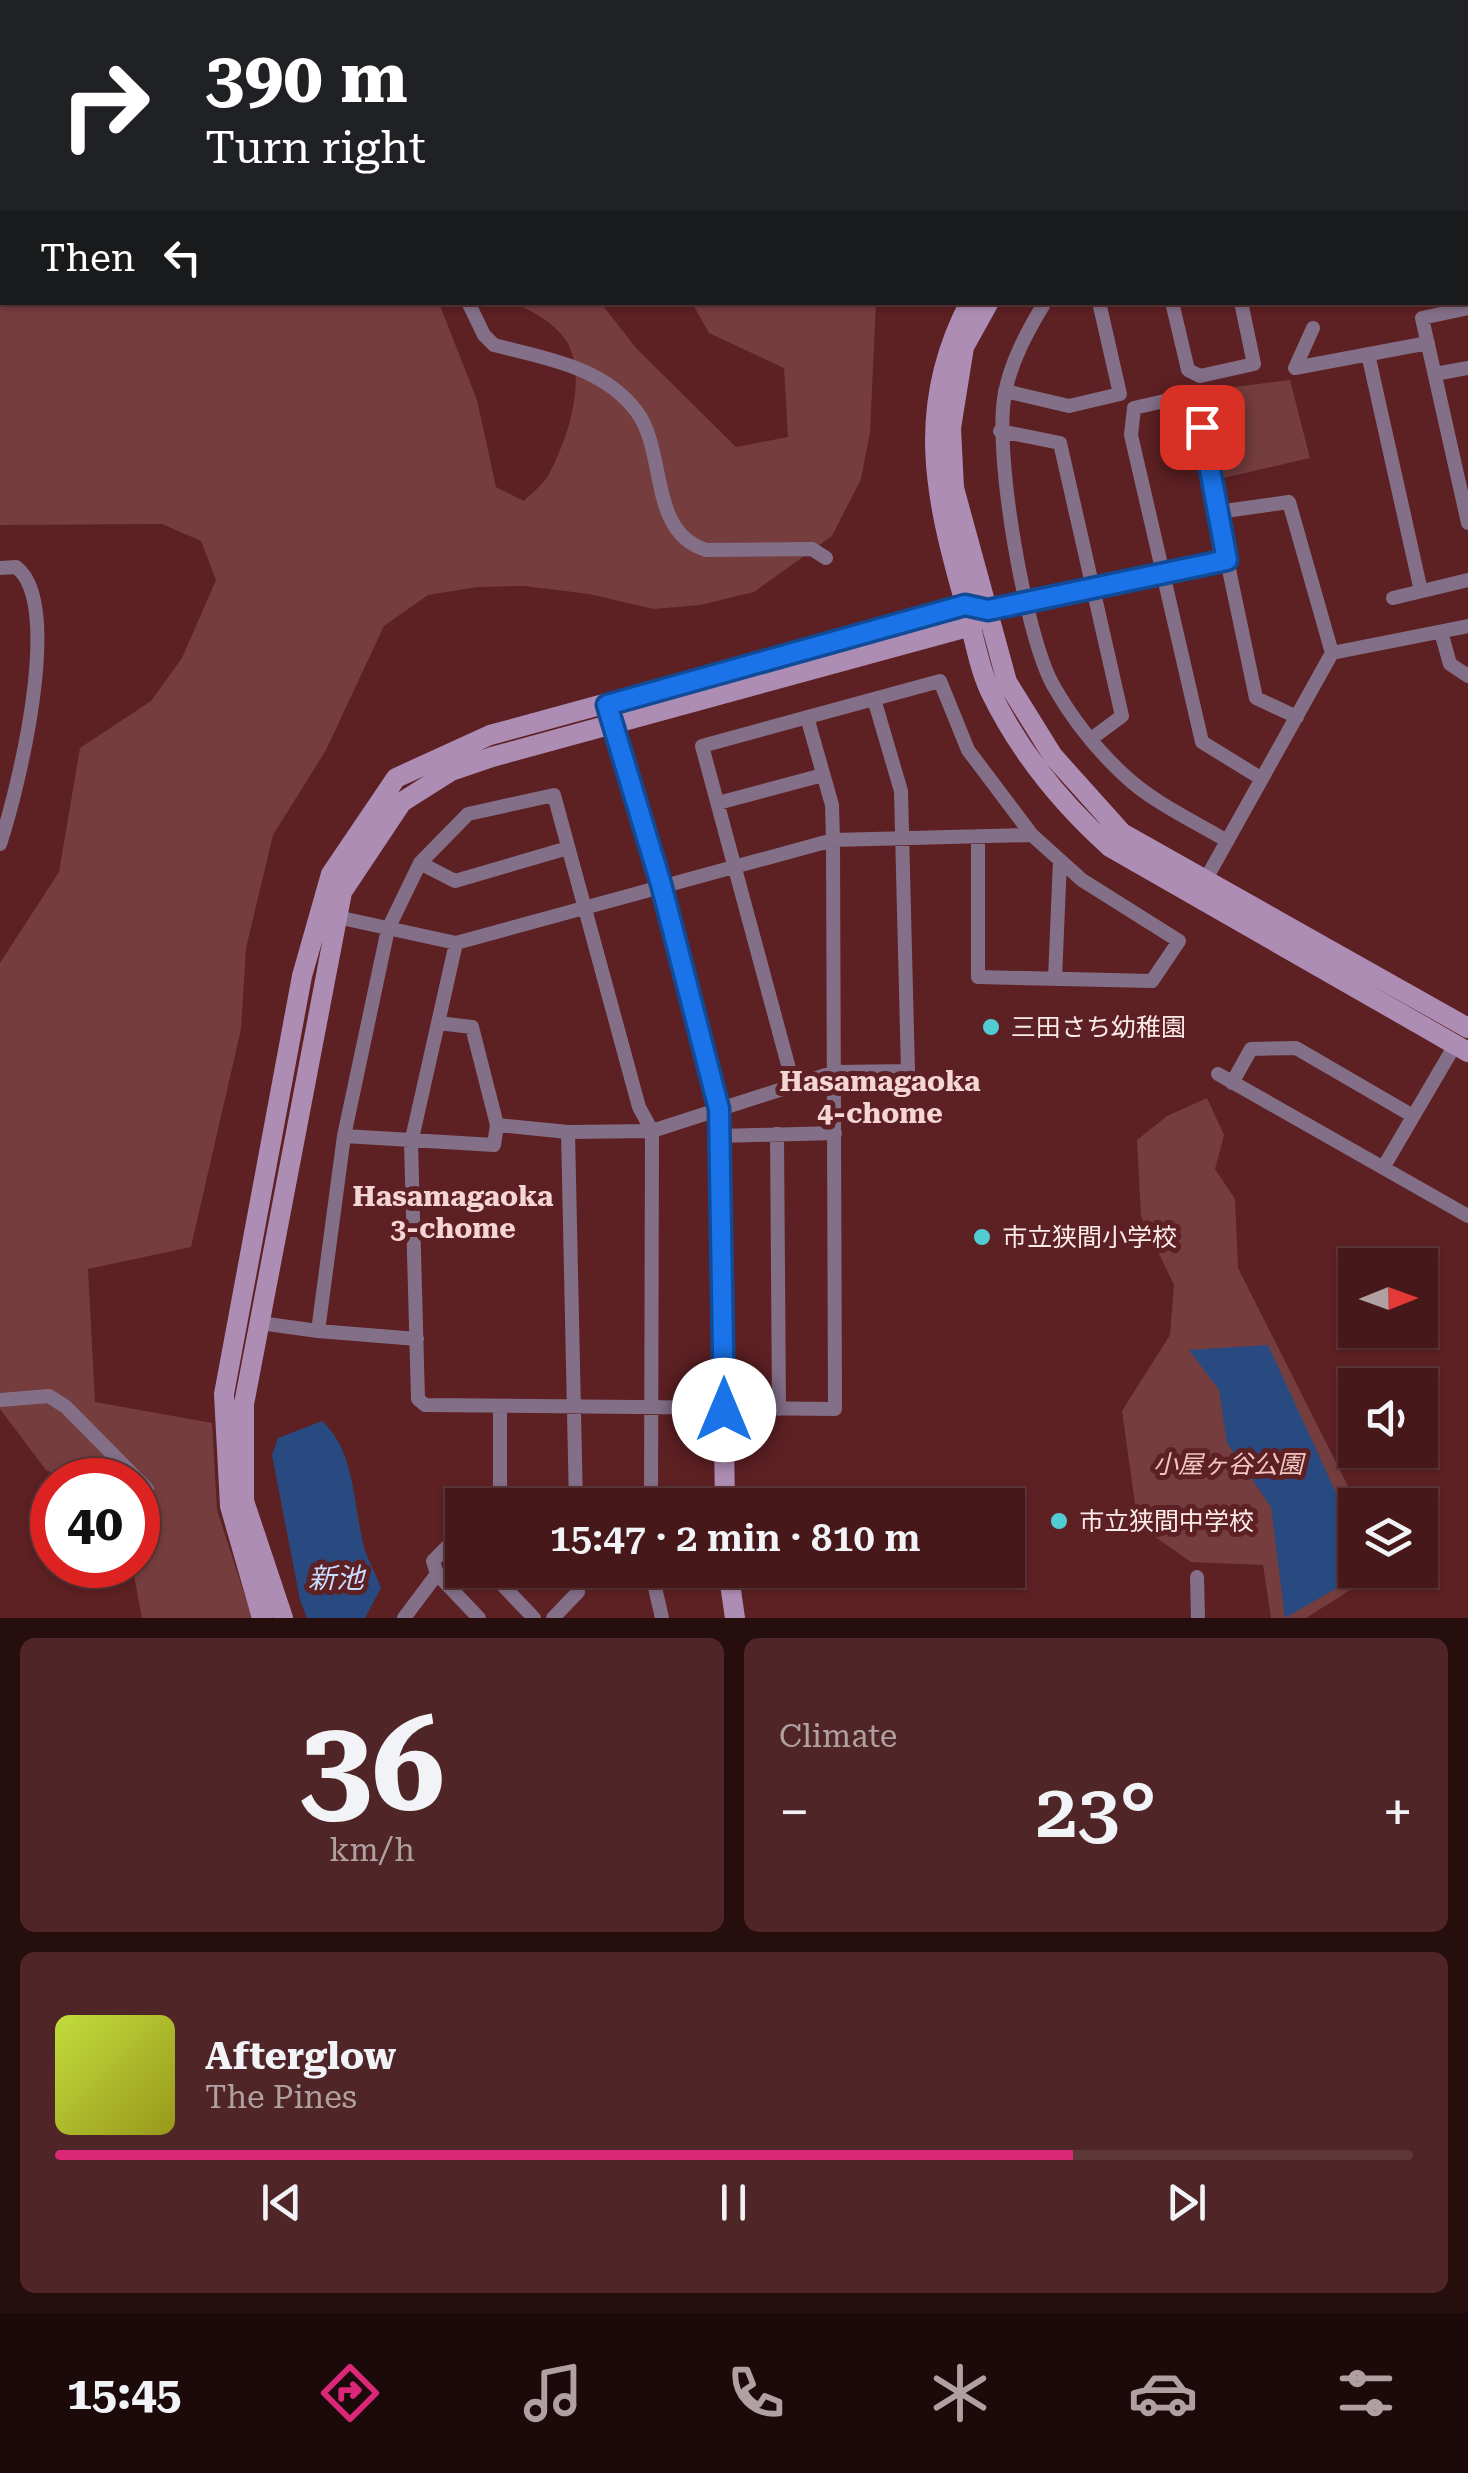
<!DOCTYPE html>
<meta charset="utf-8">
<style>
:root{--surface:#46181a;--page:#502527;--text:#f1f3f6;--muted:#b0a0a2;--line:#5e3739;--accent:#db2777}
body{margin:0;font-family:"Roboto Serif","Noto Sans JP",serif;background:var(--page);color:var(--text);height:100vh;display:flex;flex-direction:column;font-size:38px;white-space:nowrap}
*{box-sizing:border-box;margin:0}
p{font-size:32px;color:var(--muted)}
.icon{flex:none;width:55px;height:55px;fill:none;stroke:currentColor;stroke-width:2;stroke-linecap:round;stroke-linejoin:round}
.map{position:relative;height:1618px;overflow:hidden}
.sheet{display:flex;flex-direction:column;gap:20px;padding:20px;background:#260d0e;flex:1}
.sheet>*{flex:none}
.banner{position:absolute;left:0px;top:0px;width:1470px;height:305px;box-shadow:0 2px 8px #0004,0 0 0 2px var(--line);background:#202124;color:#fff;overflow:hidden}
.needle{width:65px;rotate:89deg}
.buttons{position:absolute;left:1338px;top:1248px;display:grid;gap:20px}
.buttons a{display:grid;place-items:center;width:100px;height:100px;border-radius:0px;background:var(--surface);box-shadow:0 2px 8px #0004,0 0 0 2px var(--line);font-size:50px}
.speed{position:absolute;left:30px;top:1458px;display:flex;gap:20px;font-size:50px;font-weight:700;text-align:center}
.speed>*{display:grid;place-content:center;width:130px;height:130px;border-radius:50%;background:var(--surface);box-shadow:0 2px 8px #0004,0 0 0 2px var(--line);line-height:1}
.speed .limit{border:15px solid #d22;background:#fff;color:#111}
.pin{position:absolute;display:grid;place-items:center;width:85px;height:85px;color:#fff;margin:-42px;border-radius:20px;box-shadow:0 5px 15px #0006}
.me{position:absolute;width:110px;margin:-55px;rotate:0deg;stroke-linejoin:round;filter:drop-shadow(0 0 8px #0008)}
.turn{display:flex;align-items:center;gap:35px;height:210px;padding:0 40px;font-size:45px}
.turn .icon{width:130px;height:130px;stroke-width:2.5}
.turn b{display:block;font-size:70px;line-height:85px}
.then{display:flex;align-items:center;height:95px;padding:0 40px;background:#0003;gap:20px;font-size:38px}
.big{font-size:75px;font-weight:600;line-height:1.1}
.sheet .tile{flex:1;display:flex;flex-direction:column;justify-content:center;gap:15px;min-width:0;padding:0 35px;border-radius:15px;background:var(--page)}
.sheet .dial{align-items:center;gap:0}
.dial b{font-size:130px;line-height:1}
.song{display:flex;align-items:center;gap:30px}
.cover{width:120px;height:120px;border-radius:15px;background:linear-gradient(135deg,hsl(70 70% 55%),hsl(60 70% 35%))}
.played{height:10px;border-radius:5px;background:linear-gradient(90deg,var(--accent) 75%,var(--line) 75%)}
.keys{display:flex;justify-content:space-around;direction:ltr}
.heat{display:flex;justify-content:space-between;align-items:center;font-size:55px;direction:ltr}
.sheet .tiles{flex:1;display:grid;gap:20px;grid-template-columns:1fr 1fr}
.tile:last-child{grid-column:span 2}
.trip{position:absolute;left:445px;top:1488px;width:580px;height:100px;border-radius:0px;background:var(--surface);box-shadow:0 2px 8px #0004,0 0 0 2px var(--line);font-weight:600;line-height:100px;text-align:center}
.tab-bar{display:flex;height:160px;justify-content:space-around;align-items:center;background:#1c0a0a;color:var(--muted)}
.tab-bar .icon{width:70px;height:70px}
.tab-bar .on{color:var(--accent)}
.tab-bar b{font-size:45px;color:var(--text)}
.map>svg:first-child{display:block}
.green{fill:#763d3e}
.water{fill:#294a81}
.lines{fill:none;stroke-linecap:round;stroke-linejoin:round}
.street{stroke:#836f88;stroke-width:14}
.secondary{stroke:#ae8db5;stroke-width:20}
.highway{stroke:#edbaf8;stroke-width:25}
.route-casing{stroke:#114b97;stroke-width:25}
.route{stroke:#1a73e8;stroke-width:18}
.poi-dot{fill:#51ccd3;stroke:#5d2023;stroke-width:4}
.labels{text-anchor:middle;stroke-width:10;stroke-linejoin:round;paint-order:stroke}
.poi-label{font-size:25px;fill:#fbeaea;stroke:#5d2023;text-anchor:start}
.park-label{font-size:25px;font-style:italic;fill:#f2c5c3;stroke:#5d2023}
.neighbourhood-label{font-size:28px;font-weight:bold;fill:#f6d6d5;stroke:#5d2023}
.water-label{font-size:28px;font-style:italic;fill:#c7dcfe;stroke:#5d2023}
</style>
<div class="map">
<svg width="1468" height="1618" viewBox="0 0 1468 1618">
<rect width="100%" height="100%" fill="#5d2023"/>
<!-- green -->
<path class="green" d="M22 302 439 303 477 400 496 487 524 501C533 492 545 483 550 472 568 438 589 374 565 339 552 321 534 313 515 303H601L636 348 736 447 788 437 784 368 709 333 692 303H876L870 432 861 479 832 536 754 592 700 605 654 609 589 594 524 586 478 587 428 595 384 626 326 750 273 835 246 948 241 1029 191 1247 88 1269 95 1402 212 1423 217 1510 252 1618H142L132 1565H138V1480H67L46 1470 0 1409V963L59 872 80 748 151 701 182 658 216 580 201 541 162 524 0 525V305Z
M1290 380 1310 458 1220 479 1202 391Z
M1207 1098 1224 1135 1215 1169 1235 1199 1238 1268 1348 1486 1375 1505H1355V1570H1382L1306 1618H1271L1263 1565 1191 1562 1138 1525 1122 1411 1170 1335 1174 1285 1141 1216 1137 1140 1167 1116Z"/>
<!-- water -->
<path class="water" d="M1268 1345 1339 1499 1355 1509V1570H1368L1285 1618 1271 1507 1227 1443 1219 1390 1189 1350Z
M322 1421C355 1451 353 1502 363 1543 366 1558 376 1573 381 1588L365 1618H307L300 1600 272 1455 278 1438Z"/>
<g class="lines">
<!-- street -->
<path class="street" d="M8 0 10 2
M166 0 167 1
M129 2 134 0
M468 302 484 335 494 345C545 358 604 367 637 412 667 453 648 532 706 550L812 549 826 558
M1045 302C1028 330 1011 361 1005 393 993 450 1025 635 1053 685 1071 717 1097 750 1124 775 1152 802 1194 821 1227 841
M1172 302 1188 370 1200 376 1254 364 1241 302
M1468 308 1422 318 1468 523
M1368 354 1421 591
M1295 368 1428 343
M1295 368 1313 328
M1435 374 1468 368
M1005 391 1069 406 1120 394 1099 302
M1000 431 1060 443 1122 716 1091 739
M1218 512 1289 502 1332 653
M1227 560 1195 394 1134 408 1131 435 1202 742 1262 779
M0 568 16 567C65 603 17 793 0 844
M1393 598 1468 580
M988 610 1227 560 1256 698 1297 717
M1441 632 1450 664 1468 676
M718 803 823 775
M420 863 455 881 568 848
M1202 886 1332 653 1468 626
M337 917 456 943 833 840 1032 835 1082 880 1179 941 1152 981 978 977V836
M1055 979 1060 860
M438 1023 411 1143 418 1399 425 1405 835 1409 833 840 832 805 807 717
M1218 1074 1468 1216
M1232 1083 1251 1049 1296 1048 1413 1116
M794 1087 702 746 940 681 968 750 1032 835
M568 1132 576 1505
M777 1134 779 1409
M344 1136 494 1145 497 1125
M720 1136 835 1133
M1383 1168 1455 1045
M260 1323 318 1331 344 1136 388 929 420 863 468 814 554 795 639 1107 652 1131 568 1132 497 1125 472 1027 438 1023 456 943
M318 1331 417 1339
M0 1400 49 1396 66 1407 147 1489
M500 1409V1493L510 1505
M651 1505 652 1131 835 1072 908 1071 901 791 874 699
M488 1570 534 1618
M651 1570 662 1618
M437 1574 433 1561 462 1532
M1197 1577 1198 1618
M404 1618 437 1574 479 1618
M553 1618 578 1592 577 1570"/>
<!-- secondary -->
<path class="secondary" d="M1163 0 1164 2
M1409 2 1415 0
M1448 2 1453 0
M970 302C915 406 934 495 965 603 973 632 978 665 990 691 1019 751 1060 802 1110 847L1468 1052
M989 302 964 347 951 428 954 488 1007 682 1053 756 1122 833 1468 1028
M609 712 661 884 719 1109 725 1505
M728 1570 735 1618
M262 1618 230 1506 224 1394 302 976 331 874 396 778 490 735 965 605 988 610
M283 1618 244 1501V1404L342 892 402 802 451 771 492 757 971 626 988 610"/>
<!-- highway -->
<path class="highway" d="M191 2 194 0
M236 2 240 0
M0 136 2 135
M0 168 2 166"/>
</g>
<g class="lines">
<!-- route casing -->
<g class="route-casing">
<path id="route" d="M724 1410 719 1109 661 884 607 705 965 605 988 610 1227 560 1202 427"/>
</g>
<!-- route -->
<use href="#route" class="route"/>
</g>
<!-- markers -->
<g class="poi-dot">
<circle cx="991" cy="1027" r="10"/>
<circle cx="982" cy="1237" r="10"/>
<circle cx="1059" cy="1521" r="10"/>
</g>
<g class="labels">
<!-- poi labels -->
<g class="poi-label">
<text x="1011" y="1036">三田さち幼稚園</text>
<text x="1002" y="1246">市立狭間小学校</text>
<text x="1079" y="1530">市立狭間中学校</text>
</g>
<!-- park labels -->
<g class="park-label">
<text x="1228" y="1473">小屋ヶ谷公園</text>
</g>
<!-- neighbourhood labels -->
<g class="neighbourhood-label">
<text x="880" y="1091">Hasamagaoka<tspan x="880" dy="32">4-chome</tspan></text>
<text x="453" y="1206">Hasamagaoka<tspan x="453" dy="32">3-chome</tspan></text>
</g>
<!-- water labels -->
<g class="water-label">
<text x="336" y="1588">新池</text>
</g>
</g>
</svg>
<div class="buttons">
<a><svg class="needle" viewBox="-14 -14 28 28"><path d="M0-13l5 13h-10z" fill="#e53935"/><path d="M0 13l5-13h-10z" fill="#b0a0a2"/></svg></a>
<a><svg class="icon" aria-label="sound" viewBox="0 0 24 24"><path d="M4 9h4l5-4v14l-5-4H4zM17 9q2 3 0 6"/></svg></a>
<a><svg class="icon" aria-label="layers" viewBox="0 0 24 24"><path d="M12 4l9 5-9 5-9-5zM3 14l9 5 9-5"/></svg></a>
</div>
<div class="speed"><div class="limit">40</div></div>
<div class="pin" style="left:1202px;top:427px;background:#d93025"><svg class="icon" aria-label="arrive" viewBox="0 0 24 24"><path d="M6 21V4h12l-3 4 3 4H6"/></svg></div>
<svg class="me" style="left:724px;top:1410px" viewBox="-20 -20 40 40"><circle r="19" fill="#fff"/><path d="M0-13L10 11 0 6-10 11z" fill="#1a73e8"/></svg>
<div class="trip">15:47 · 2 min · 810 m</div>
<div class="banner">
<div class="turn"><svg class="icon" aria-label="right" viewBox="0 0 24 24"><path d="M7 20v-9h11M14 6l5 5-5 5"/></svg><div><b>390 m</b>Turn right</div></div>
<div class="then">Then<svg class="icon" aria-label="left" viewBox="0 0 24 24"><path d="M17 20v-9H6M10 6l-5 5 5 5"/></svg></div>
</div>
</div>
<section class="sheet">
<div class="tiles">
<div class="tile dial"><b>36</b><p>km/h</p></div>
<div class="tile"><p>Climate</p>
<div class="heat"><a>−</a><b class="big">23°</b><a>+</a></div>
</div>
<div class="tile">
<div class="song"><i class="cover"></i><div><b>Afterglow</b><p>The Pines</p></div></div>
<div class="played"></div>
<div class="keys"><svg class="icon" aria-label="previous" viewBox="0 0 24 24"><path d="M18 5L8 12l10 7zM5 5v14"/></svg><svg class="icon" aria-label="pause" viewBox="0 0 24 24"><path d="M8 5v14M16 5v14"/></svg><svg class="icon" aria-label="next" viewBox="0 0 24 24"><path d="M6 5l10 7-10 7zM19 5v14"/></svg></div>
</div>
</div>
</section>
<nav class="tab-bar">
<b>15:45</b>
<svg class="icon on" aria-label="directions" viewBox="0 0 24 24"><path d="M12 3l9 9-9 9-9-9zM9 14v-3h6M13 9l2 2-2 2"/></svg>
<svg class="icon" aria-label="music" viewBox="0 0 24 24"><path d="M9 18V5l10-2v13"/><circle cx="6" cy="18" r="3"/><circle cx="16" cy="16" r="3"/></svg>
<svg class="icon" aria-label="phone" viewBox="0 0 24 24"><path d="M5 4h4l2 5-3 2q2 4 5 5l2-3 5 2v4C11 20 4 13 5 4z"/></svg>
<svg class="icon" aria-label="climate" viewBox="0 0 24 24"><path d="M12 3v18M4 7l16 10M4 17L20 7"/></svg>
<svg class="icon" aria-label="car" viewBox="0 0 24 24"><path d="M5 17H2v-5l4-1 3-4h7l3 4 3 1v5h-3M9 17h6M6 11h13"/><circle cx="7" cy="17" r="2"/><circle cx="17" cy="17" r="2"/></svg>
<svg class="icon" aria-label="filters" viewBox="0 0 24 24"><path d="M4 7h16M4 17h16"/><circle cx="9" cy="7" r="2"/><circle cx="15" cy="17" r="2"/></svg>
</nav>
